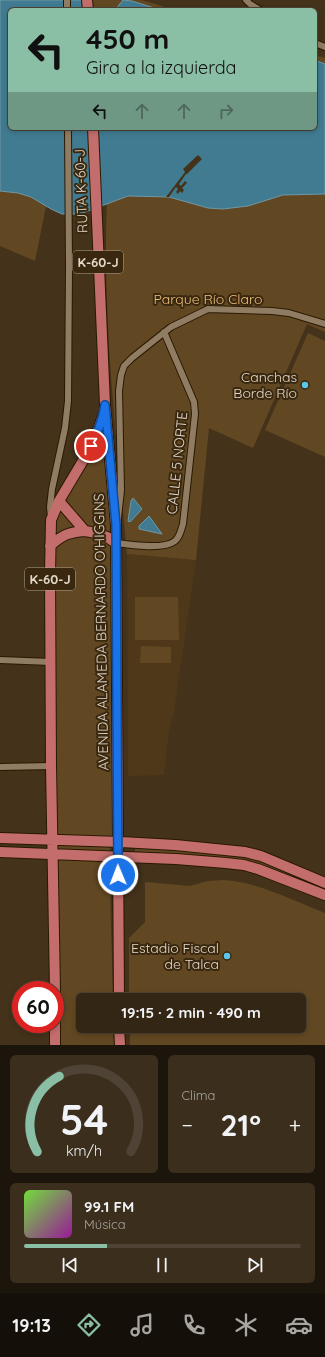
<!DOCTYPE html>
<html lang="es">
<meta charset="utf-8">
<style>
:root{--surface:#332614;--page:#3b2e1d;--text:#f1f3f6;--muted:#a9a5a0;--line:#4e4334;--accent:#8abfa5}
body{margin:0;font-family:Quicksand,sans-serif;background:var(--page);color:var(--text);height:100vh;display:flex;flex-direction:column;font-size:15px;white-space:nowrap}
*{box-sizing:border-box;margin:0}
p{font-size:13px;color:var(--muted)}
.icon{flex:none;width:22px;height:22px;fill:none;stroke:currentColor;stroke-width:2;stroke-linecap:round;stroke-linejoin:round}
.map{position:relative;height:1045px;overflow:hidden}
.side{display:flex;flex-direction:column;gap:10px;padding:10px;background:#1c150b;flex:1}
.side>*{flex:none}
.hud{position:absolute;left:8px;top:8px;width:309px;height:122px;border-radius:6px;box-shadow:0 2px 6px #0003,0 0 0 1px var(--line);background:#8abfa5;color:#111;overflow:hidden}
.speed{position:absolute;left:12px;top:981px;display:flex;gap:8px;font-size:20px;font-weight:700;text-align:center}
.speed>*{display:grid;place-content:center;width:52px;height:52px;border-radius:50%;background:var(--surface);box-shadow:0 2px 6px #0003,0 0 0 1px var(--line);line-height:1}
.speed .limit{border:6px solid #d22;background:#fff;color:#111}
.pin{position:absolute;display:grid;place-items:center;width:34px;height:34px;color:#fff;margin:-17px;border:2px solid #fff;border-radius:50%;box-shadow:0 1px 4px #0007}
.me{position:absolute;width:44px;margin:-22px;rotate:359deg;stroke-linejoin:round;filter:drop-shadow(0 0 3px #0008)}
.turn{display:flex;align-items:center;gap:14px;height:84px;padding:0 12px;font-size:18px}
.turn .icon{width:52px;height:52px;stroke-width:2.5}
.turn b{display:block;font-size:28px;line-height:34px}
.lanes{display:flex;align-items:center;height:38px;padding:0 12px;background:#0003;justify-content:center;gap:20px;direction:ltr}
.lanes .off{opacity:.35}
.big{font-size:30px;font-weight:700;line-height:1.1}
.side .widget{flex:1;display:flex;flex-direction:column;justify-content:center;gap:6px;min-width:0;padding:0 14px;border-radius:6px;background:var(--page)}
.side .dial{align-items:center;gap:0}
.dial svg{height:104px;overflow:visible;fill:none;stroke:var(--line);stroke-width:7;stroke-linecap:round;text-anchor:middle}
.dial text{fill:var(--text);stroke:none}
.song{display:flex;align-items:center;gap:12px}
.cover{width:48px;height:48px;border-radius:6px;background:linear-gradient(135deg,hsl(100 70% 55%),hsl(300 70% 35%))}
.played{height:4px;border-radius:2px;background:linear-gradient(90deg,var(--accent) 30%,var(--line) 30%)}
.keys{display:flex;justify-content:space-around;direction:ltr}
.heat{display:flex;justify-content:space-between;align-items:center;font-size:22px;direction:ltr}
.side .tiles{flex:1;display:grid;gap:10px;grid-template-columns:1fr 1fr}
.widget:last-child{grid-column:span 2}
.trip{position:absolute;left:76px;top:993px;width:230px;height:40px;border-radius:6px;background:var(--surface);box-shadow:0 2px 6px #0003,0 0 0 1px var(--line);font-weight:700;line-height:40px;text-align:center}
.dock{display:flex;height:64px;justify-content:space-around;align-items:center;background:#140f08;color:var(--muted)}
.dock .icon{width:28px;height:28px}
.dock .selected{color:var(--accent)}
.dock b{font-size:18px;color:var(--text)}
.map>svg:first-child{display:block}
.built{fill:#4e3819}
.green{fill:#624822}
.water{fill:#417b92;stroke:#7197a2}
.pier{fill:#44321a}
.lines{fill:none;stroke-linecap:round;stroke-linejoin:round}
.minor-casing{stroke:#2a1902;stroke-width:8}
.primary-casing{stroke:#2a1902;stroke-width:12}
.minor{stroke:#907c62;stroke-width:6}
.primary{stroke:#c36e6d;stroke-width:10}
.route-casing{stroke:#114b97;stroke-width:10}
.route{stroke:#1a73e8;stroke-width:7}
.poi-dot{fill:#5cc7e8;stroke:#39280f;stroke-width:1.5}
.labels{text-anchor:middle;stroke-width:4;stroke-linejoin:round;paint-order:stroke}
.shield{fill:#39280f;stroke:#afa290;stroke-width:1}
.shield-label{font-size:13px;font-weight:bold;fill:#e2d7c8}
.street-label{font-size:14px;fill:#e2d7c8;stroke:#39280f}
.park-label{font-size:14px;fill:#f0bf7d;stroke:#39280f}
.poi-label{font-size:14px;fill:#e2d7c8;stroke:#39280f;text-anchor:end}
</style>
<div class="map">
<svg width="325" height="1045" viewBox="0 0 325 1045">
<rect width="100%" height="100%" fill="#44321a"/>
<!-- built -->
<path class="built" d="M127 554 196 560 174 712 169 731 164 775 128 776Z"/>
<!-- green -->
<path class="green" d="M0 0H142L175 10H10V128H315V55L325 58V332L307 324 253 448 209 428 196 560 127 554C116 435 102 316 107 197L47 201 35 261 0 246Z
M308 333 325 341V457L265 430Z
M103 437 112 526 113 837 110 838V887L113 1000H83V1026H113L114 1045H59L53 537 56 519 64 500 85 468Z
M135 597H178L179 640H135Z
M141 646 171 647V663H140Z
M135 848 218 852 254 858 325 886V890L244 860 217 857 135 853Z
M223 880C258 882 292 900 325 913V1045H130V1026H299V1000H129V938L145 922V882L190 886 208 881Z"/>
<!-- water -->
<path class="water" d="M0 0H84L85 10H10V128H315V60L325 64V194L283 195 248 206 223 209 208 208 169 197 128 196 80 214H62L51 209 31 197 18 193 0 191Z
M123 0 132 1 161 10H115Z
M133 498 142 509 130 522 128 521 131 501Z
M149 516 162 534 139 529V526Z"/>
<!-- pier -->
<path class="pier" d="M198 155 202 159 187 174H186L179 184 181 186 185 181 187 183 182 188 184 190 182 193 180 191 178 194 176 192 178 189 176 187 169 197H166L185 172 183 169Z"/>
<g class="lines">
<!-- minor casing -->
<g class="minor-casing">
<path id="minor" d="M67 0V10
M246 0 250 4 260 10
M315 43 325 47
M51 517 50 507 52 489 65 428 68 401 69 268 68 128
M118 518 121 490 119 391 121 375 124 366 132 358 171 327 208 309 272 311 289 313 325 324
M116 543C130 545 164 550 175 541 180 537 181 530 183 524L195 414 194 402 164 332
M0 660 51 662
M0 767 51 766"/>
</g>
<!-- primary casing -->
<g class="primary-casing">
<path id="primary" d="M87 0 88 10
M93 128 105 405 116 525 119 1000
M59 501 85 531 96 533 107 537 116 543
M50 546C62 535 69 532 85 531
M0 838 121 842 175 845 245 852 261 856 325 883
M0 852 176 859 226 863 244 865 258 869 325 895
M55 990 51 766 50 573 51 520 59 501 84 459 97 433 104 413
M55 1024V1045
M119 1026 120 1045"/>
</g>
<!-- minor -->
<use href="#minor" class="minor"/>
<!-- primary -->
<use href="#primary" class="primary"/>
</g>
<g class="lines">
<!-- route casing -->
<g class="route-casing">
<path id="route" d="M91 446C97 433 103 420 105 405L116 525 118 875"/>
</g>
<!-- route -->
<use href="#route" class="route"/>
</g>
<!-- markers -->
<g class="poi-dot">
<circle cx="305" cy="385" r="4"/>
<circle cx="227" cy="956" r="4"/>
</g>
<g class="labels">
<!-- shield labels -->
<g class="shield">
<rect x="73" y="251" width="50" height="22" rx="3"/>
<rect x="25" y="568" width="50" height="22" rx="3"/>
</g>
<g class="shield-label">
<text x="98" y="267">K-60-J</text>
<text x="50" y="584">K-60-J</text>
</g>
<!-- street labels -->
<g class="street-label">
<text transform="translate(81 191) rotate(-92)" y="5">RUTA K-60-J</text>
<text transform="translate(177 463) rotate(-84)" y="5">CALLE 5 NORTE</text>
<text transform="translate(101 632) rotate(-91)" y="5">AVENIDA ALAMEDA BERNARDO O'HIGGINS</text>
</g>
<!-- park labels -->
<g class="park-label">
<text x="208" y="304">Parque Río Claro</text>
</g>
<!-- poi labels -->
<g class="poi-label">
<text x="297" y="382">Canchas<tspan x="297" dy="16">Borde Río</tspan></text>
<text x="219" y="953">Estadio Fiscal<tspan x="219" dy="16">de Talca</tspan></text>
</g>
</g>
</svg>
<div class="speed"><div class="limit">60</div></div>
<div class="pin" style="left:91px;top:446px;background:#d93025"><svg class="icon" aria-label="arrive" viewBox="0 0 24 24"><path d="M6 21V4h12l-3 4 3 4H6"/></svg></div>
<svg class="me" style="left:118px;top:875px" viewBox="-20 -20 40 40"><circle r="17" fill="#1a73e8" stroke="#fff" stroke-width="3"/><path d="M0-11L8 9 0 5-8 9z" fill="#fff"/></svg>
<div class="trip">19:15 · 2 min · 490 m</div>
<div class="hud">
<div class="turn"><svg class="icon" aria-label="left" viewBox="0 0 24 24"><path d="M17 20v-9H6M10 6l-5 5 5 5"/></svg><div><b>450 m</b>Gira a la izquierda</div></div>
<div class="lanes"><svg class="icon" aria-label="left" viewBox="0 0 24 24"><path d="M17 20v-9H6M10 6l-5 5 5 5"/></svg><svg class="icon off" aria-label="ahead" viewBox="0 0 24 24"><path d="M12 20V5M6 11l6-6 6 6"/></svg><svg class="icon off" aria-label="ahead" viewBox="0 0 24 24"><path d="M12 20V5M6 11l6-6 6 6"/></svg><svg class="icon off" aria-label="right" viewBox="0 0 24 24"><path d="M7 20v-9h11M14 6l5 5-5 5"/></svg></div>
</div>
</div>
<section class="side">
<div class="tiles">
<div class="widget dial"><svg viewBox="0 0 100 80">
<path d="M14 69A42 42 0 1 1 86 69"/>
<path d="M14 69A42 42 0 0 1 31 11" stroke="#8abfa5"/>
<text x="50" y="56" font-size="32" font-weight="700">54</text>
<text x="50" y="72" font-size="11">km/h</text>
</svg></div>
<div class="widget"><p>Clima</p>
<div class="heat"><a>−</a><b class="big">21°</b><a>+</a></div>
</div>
<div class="widget">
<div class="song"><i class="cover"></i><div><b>99.1 FM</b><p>Música</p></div></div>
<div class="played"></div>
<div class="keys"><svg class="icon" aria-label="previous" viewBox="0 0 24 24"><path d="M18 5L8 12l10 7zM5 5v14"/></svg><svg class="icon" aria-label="pause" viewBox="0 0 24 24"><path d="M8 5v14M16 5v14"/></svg><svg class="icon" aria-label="next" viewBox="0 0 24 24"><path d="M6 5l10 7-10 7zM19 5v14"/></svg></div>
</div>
</div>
</section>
<nav class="dock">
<b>19:13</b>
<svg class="icon selected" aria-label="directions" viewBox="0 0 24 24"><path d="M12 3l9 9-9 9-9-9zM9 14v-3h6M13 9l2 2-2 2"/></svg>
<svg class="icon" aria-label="music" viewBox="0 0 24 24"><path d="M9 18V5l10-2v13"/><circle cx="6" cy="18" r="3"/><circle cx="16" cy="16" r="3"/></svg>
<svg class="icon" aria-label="phone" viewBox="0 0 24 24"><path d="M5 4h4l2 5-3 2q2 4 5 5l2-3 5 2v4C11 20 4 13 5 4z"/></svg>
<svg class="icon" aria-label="climate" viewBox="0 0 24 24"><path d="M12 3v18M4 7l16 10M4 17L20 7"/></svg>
<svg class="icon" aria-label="car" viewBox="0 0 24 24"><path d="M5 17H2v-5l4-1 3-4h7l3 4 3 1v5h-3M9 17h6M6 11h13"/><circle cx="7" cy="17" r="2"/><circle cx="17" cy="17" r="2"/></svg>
</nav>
